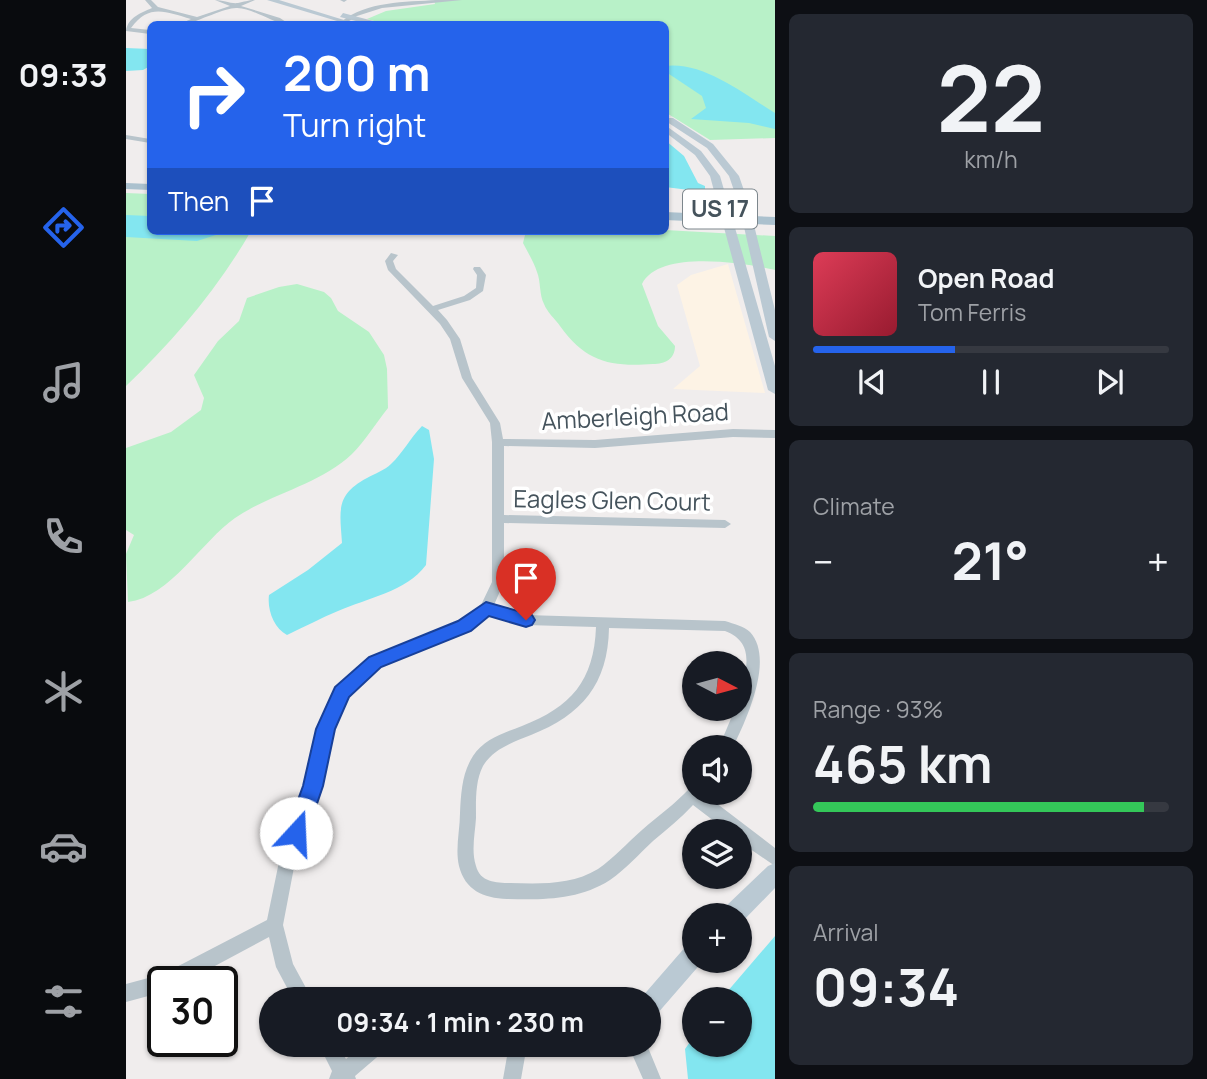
<!DOCTYPE html>
<meta charset="utf-8">
<style>
:root{--surface:#171b24;--page:#242831;--text:#f1f3f6;--muted:#9ea1a6;--line:#363941;--accent:#2563eb}
body{margin:0;font-family:Manrope,sans-serif;background:var(--page);color:var(--text);height:100vh;display:flex;flex-direction:column;font-size:26px;white-space:nowrap}
*{box-sizing:border-box;margin:0}
p{font-size:23px;color:var(--muted)}
.icon{flex:none;width:38px;height:38px;fill:none;stroke:currentColor;stroke-width:2;stroke-linecap:round;stroke-linejoin:round}
.map{position:relative;flex:1;overflow:hidden}
.drawer{display:flex;flex-direction:column;gap:14px;padding:14px;background:#0d0f14;width:432px}
.drawer>*{flex:none}
.top-card{position:absolute;left:21px;top:21px;width:522px;height:214px;border-radius:10px;box-shadow:0 2px 5px #0004;background:#2563eb;color:#fff;overflow:hidden}
.needle{width:46px;rotate:96deg}
.fabs{position:absolute;left:556px;top:651px;display:grid;gap:14px}
.fabs a{display:grid;place-items:center;width:70px;height:70px;border-radius:50%;background:var(--surface);box-shadow:0 2px 5px #0004;font-size:35px}
.speed{position:absolute;left:21px;top:966px;display:flex;gap:14px;font-size:35px;font-weight:700;text-align:center}
.speed>*{display:grid;place-content:center;width:91px;height:91px;border-radius:50%;background:var(--surface);box-shadow:0 2px 5px #0004;line-height:1}
.speed .limit{border:4px solid #111;border-radius:10px;background:#fff;color:#111}
.pin{position:absolute;display:grid;place-items:center;width:60px;height:60px;color:#fff;margin:-72px -30px;border-radius:50% 50% 50% 0;rotate:-45deg;box-shadow:0 0 7px #0007}
.pin .icon{rotate:45deg}
.me{position:absolute;width:77px;margin:-38px;rotate:20deg;stroke-linejoin:round;filter:drop-shadow(0 0 5px #0008)}
.turn{display:flex;align-items:center;gap:24px;height:147px;padding:0 21px;font-size:32px}
.turn .icon{width:91px;height:91px;stroke-width:2.5}
.turn b{display:block;font-size:49px;line-height:60px}
.then{display:flex;align-items:center;height:66px;padding:0 21px;background:#0003;gap:14px;font-size:26px}
.big{font-size:52px;font-weight:700;line-height:1.1}
.drawer .tile{flex:1;display:flex;flex-direction:column;justify-content:center;gap:10px;min-width:0;padding:0 24px;border-radius:10px;background:var(--page)}
.drawer .dial{align-items:center;gap:0}
.dial b{font-size:91px;line-height:1}
.song{display:flex;align-items:center;gap:21px}
.cover{width:84px;height:84px;border-radius:10px;background:linear-gradient(135deg,hsl(350 70% 55%),hsl(350 70% 35%))}
.played{height:7px;border-radius:4px;background:linear-gradient(90deg,var(--accent) 40%,var(--line) 40%)}
.keys{display:flex;justify-content:space-around;direction:ltr}
.heat{display:flex;justify-content:space-between;align-items:center;font-size:38px;direction:ltr}
.charge{height:10px;border-radius:5px;background:linear-gradient(90deg,#34c759 93%,var(--line) 0)}
.trip{position:absolute;left:133px;top:987px;width:402px;height:70px;border-radius:35px;background:var(--surface);box-shadow:0 2px 5px #0004;font-weight:700;line-height:70px;text-align:center}
main{display:flex;flex:1;min-height:0}
.tabs{display:flex;flex-direction:column;width:126px;justify-content:space-around;align-items:center;background:#090b0e;color:var(--muted)}
.tabs .icon{width:49px;height:49px}
.tabs .on{color:var(--accent)}
.tabs b{font-size:32px;color:var(--text)}
.map>svg:first-child{display:block}
.commercial{fill:#fdf3e5}
.green{fill:#b8f1c8}
.water{fill:#83e6f0}
.lines{fill:none;stroke-linecap:round;stroke-linejoin:round}
.street{fill:#b8c4cb;fill-rule:evenodd}
.secondary{fill:#bac9d3;fill-rule:evenodd}
.primary{fill:#abc1ce;fill-rule:evenodd}
.route{fill:#2563eb;stroke:#184099;stroke-width:2}
.labels{text-anchor:middle;stroke-width:7;stroke-linejoin:round;paint-order:stroke}
.shield{fill:#fff;stroke:#7d878d;stroke-width:2}
.shield-label{font-size:23px;font-weight:bold;fill:#45535c}
.street-label{font-size:24px;fill:#45535c;stroke:#fff}
</style>
<main>
<nav class="tabs">
<b>09:33</b>
<svg class="icon on" aria-label="directions" viewBox="0 0 24 24"><path d="M12 3l9 9-9 9-9-9zM9 14v-3h6M13 9l2 2-2 2"/></svg>
<svg class="icon" aria-label="music" viewBox="0 0 24 24"><path d="M9 18V5l10-2v13"/><circle cx="6" cy="18" r="3"/><circle cx="16" cy="16" r="3"/></svg>
<svg class="icon" aria-label="phone" viewBox="0 0 24 24"><path d="M5 4h4l2 5-3 2q2 4 5 5l2-3 5 2v4C11 20 4 13 5 4z"/></svg>
<svg class="icon" aria-label="climate" viewBox="0 0 24 24"><path d="M12 3v18M4 7l16 10M4 17L20 7"/></svg>
<svg class="icon" aria-label="car" viewBox="0 0 24 24"><path d="M5 17H2v-5l4-1 3-4h7l3 4 3 1v5h-3M9 17h6M6 11h13"/><circle cx="7" cy="17" r="2"/><circle cx="17" cy="17" r="2"/></svg>
<svg class="icon" aria-label="filters" viewBox="0 0 24 24"><path d="M4 7h16M4 17h16"/><circle cx="9" cy="7" r="2"/><circle cx="15" cy="17" r="2"/></svg>
</nav>
<div class="map">
<svg width="649" height="1079" viewBox="0 0 649 1079">
<rect width="100%" height="100%" fill="#f0eded"/>
<!-- commercial -->
<path class="commercial" d="M602 264 639 393 547 389 574 366 551 285 565 275Z"/>
<!-- green -->
<path class="green" d="M308 0H649V138L584 140 539 112V24H259L241 19 260 11 309 4Z
M0 193 24 194V231H125C91 290 49 339 0 386Z
M539 230 649 236V270C619 263 533 249 516 284L532 326 549 346C549 359 539 364 527 364 484 367 460 362 434 326 429 319 421 312 418 304 413 294 415 282 411 272 408 262 402 253 397 243L399 235 406 231Z
M171 284 198 292 205 298 212 311 243 332 258 355 261 369 262 408C250 423 239 441 226 454 193 485 146 493 109 518 76 541 44 597 2 602L0 554 8 535 0 530V448L45 432 75 410 78 398 68 375 92 341 113 321 121 298 153 287Z"/>
<!-- water -->
<path class="water" d="M0 48 24 49V66L17 70 0 71Z
M539 66C577 61 618 94 649 113V129L623 123 565 119 580 108 576 96 540 72Z
M539 140 558 156 572 183 579 186V192L539 187Z
M0 215 24 216V231H91L90 235 71 241 0 237Z
M296 426 303 430 308 459 300 565C280 592 241 598 212 611 195 618 178 627 161 635 148 628 141 610 143 595L182 570 216 543C214 511 209 495 241 478 248 474 259 470 265 464 277 453 284 438 296 426Z
M649 936V1079H562L559 1049 569 1035V1045H614V999H595Z"/>
<g class="lines">
<!-- street -->
<path class="street" d="M19 0H25L32 7 71 17 104 6 89 0C97 0 105 4 112 3 118 2 122 0 129 0L115 6 154 18 163 24C148 25 126 7 110 8 99 8 72 21 61 24H54L65 19C40 12 23 3 5 28L24 30V34L0 31C2 17 15 13 26 8Z
M214 0H221L218 2Z
M311 0H336L256 8 231 16 220 23 215 22C241 1 279 2 311 0Z
M0 135 24 139V143L0 139Z
M265 253 272 255 267 261 270 269 307 306 338 296 350 288 351 275 347 269 348 267H354L360 275 357 291 344 300 312 310 321 320 334 339 346 378 374 423 377 439 469 440 607 429 649 430V438L607 437 469 448 378 446V515L599 520 605 524 599 528 378 523V582L368 605 400 615 599 621C608 624 618 626 624 632 649 659 620 720 607 747H593L609 709H614C614 680 636 645 599 631L483 628C482 684 456 715 405 735 387 742 367 749 357 766 349 781 350 802 350 818 349 834 345 851 350 866 354 882 370 883 384 883 414 884 446 885 472 869 488 858 501 843 516 830 532 816 549 804 564 788L569 786V793H577L649 848V866L614 842V831H601L567 805C555 818 541 829 527 841 513 854 500 869 484 880 453 900 417 900 381 899 357 898 339 890 333 866 329 849 334 830 334 813 335 793 336 773 347 756 358 739 378 733 396 726 445 707 468 681 470 627L400 625 362 614 343 630 254 666 221 696 206 729 195 786 170 857 157 925 167 964 186 999H167L150 967 143 937 59 982H37V992L0 1002V984L37 974 141 920 154 857 179 786 192 729 211 688 244 658 333 622 355 605 366 582V442L364 423 336 378 324 339 314 324 262 270 259 261Z
M193 1045H212L220 1059 236 1045H259L257 1052 229 1076 230 1079H203L206 1071Z
M383 1045H401L395 1079H377Z
M502 1045H521L535 1079H517Z"/>
<!-- secondary -->
<path class="secondary" d="M141 0H153L231 24H221Z
M217 13 251 22 252 24H242L214 17Z
M541 118H547L587 144 613 176 623 205 649 310V341L643 337 613 205 603 176 581 148 541 122Z
M539 125 575 151 594 176 649 366V394L642 390 584 176 569 155 539 132Z
M649 863V888L615 923 614 915H596L599 907 642 866Z
M569 942V961H577L531 1014 523 1018V999L515 998 561 945Z"/>
<!-- primary -->
<path class="primary" d="M0 183 24 184V190L0 189Z
M539 212 649 217V225L539 220Z"/>
</g>
<!-- route -->
<path class="route" d="M360 602 406 615 409 620 406 625 400 627 363 616 345 631 255 667 223 697 209 729 197 786 181 833 178 840 170 843 163 840 160 833 177 786 190 729 209 687 243 657 332 621Z"/>
<g class="labels">
<!-- shield labels -->
<rect class="shield" x="557" y="189.5" width="74" height="39" rx="5"/>
<g class="shield-label">
<text x="594" y="217">US 17</text>
</g>
<!-- street labels -->
<g class="street-label">
<text transform="translate(509 417) rotate(-3)" y="8">Amberleigh Road</text>
<text transform="translate(486 501) rotate(1)" y="8">Eagles Glen Court</text>
</g>
</g>
</svg>
<div class="fabs">
<a><svg class="needle" viewBox="-14 -14 28 28"><path d="M0-13l5 13h-10z" fill="#e53935"/><path d="M0 13l5-13h-10z" fill="#9ea1a6"/></svg></a>
<a><svg class="icon" aria-label="sound" viewBox="0 0 24 24"><path d="M4 9h4l5-4v14l-5-4H4zM17 9q2 3 0 6"/></svg></a>
<a><svg class="icon" aria-label="layers" viewBox="0 0 24 24"><path d="M12 4l9 5-9 5-9-5zM3 14l9 5 9-5"/></svg></a>
<a>+</a>
<a>−</a>
</div>
<div class="speed"><div class="limit">30</div></div>
<div class="pin" style="left:400px;top:620px;background:#d93025"><svg class="icon" aria-label="arrive" viewBox="0 0 24 24"><path d="M6 21V4h12l-3 4 3 4H6"/></svg></div>
<svg class="me" style="left:170px;top:833px" viewBox="-20 -20 40 40"><circle r="19" fill="#fff"/><path d="M0-13L10 11 0 6-10 11z" fill="#2563eb"/></svg>
<div class="trip">09:34 · 1 min · 230 m</div>
<div class="top-card">
<div class="turn"><svg class="icon" aria-label="right" viewBox="0 0 24 24"><path d="M7 20v-9h11M14 6l5 5-5 5"/></svg><div><b>200 m</b>Turn right</div></div>
<div class="then">Then<svg class="icon" aria-label="arrive" viewBox="0 0 24 24"><path d="M6 21V4h12l-3 4 3 4H6"/></svg></div>
</div>
</div>
<section class="drawer">
<div class="tile dial"><b>22</b><p>km/h</p></div>
<div class="tile">
<div class="song"><i class="cover"></i><div><b>Open Road</b><p>Tom Ferris</p></div></div>
<div class="played"></div>
<div class="keys"><svg class="icon" aria-label="previous" viewBox="0 0 24 24"><path d="M18 5L8 12l10 7zM5 5v14"/></svg><svg class="icon" aria-label="pause" viewBox="0 0 24 24"><path d="M8 5v14M16 5v14"/></svg><svg class="icon" aria-label="next" viewBox="0 0 24 24"><path d="M6 5l10 7-10 7zM19 5v14"/></svg></div>
</div>
<div class="tile"><p>Climate</p>
<div class="heat"><a>−</a><b class="big">21°</b><a>+</a></div>
</div>
<div class="tile"><p>Range · 93%</p><b class="big">465 km</b><div class="charge"></div></div>
<div class="tile"><p>Arrival</p><b class="big">09:34</b></div>
</section>
</main>
